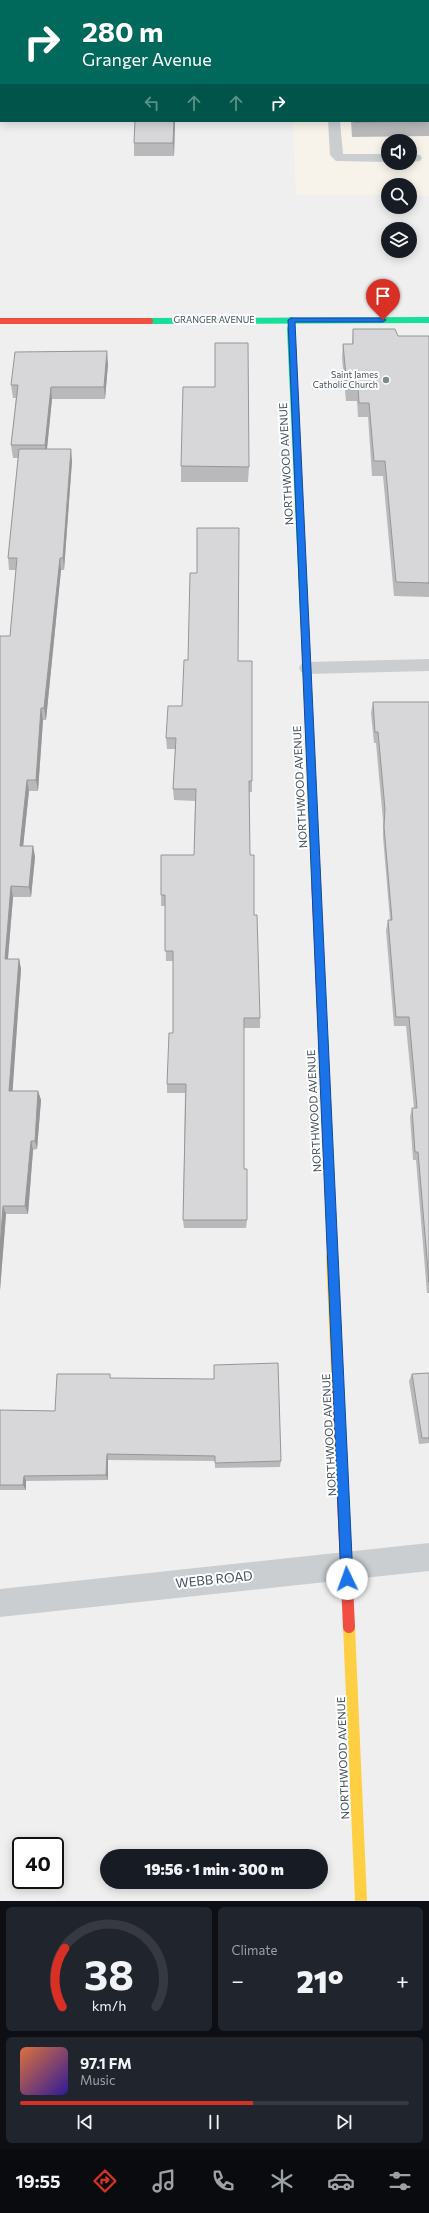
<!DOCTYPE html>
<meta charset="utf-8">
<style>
:root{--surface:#171b24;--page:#20242c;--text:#f1f3f6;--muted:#9ea1a6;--line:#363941;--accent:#d93025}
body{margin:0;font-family:Commissioner,sans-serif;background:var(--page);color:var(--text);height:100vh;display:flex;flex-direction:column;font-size:15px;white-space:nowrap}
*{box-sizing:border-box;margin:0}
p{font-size:13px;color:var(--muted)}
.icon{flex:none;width:22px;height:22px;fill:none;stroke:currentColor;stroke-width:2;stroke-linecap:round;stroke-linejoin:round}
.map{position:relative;height:1901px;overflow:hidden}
.drawer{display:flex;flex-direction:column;gap:6px;padding:6px;background:#0d0f14;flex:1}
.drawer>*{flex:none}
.guide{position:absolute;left:0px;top:0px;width:429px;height:122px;box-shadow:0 2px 10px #0003;background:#00695c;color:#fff;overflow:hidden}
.fabs{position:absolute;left:381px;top:134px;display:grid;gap:8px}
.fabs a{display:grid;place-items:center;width:36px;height:36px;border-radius:50%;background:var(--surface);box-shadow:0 2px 10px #0003;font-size:20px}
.speed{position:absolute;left:12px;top:1837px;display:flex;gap:8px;font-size:20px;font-weight:700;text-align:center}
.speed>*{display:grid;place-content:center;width:52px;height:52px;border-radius:50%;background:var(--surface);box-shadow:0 2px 10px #0003;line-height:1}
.speed .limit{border:2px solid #111;border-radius:6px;background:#fff;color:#111}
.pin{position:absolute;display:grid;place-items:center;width:34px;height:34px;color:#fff;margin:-41px -17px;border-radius:50% 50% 50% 0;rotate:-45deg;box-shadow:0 0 4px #0007}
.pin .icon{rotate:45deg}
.me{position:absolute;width:44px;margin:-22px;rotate:357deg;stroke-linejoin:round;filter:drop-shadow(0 0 3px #0008)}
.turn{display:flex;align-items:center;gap:14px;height:84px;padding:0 16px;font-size:18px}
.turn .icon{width:52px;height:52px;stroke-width:2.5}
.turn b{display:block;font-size:28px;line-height:34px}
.lanes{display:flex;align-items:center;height:38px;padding:0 16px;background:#0003;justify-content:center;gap:20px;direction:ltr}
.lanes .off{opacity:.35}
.big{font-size:30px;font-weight:800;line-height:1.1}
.drawer .tile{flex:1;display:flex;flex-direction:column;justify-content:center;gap:6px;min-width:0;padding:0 14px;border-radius:6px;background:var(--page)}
.drawer .dial{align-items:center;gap:0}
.dial svg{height:104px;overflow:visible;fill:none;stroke:var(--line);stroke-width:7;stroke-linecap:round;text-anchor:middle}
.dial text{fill:var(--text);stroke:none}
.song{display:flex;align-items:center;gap:12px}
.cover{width:48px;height:48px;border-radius:6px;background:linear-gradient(135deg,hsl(20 70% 55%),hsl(250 70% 35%))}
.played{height:4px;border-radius:2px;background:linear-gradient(90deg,var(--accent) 60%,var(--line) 60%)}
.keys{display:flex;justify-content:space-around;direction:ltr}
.heat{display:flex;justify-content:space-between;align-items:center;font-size:22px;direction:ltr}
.drawer .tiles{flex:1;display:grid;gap:6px;grid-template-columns:1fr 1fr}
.tile:last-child{grid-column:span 2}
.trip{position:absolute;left:100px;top:1849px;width:228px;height:40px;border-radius:20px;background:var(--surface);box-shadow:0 2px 10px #0003;font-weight:800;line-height:40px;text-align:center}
.tabs{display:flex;height:64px;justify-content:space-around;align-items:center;background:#090b0e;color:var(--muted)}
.tabs .icon{width:28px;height:28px}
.tabs .selected{color:var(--accent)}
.tabs b{font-size:18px;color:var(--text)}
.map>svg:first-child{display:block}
.commercial{fill:#f8f3ea;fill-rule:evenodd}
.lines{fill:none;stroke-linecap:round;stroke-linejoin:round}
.lane{fill:#cbced0;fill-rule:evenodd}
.street{fill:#cbced0;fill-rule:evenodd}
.fast-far1{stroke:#16e098;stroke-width:6}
.fast{stroke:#16e098;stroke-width:8}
.slow-far2{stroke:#ffcf43;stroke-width:8}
.slow-far1{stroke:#ffcf43;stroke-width:9}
.slow{stroke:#ffcf43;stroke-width:12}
.jam-far2{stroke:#f24e42;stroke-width:6}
.jam-far1{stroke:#f24e42;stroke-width:9}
.jam{stroke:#f24e42;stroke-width:12}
.wall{fill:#b9b9bb}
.shaded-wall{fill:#969698}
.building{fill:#d7d7d9;stroke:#969698}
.route{fill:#1a73e8;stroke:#114b97}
.poi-dot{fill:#808890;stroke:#fff;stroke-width:1.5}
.labels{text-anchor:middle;stroke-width:4;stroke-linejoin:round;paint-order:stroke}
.far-street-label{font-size:9px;fill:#44515d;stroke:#fff}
.far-poi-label{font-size:9px;fill:#44515d;stroke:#fff;text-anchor:end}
.street-label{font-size:11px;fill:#44515d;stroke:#fff}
.near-street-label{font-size:13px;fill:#44515d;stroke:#fff}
</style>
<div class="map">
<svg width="429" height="1901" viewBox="0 0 429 1901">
<rect width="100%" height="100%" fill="#f0efef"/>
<!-- commercial -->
<path class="commercial" d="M195 0H429V196L410 195V185H388V195H296L293 121H428V1ZM388 141H410V163H388Z"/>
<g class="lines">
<!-- lane -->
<path class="lane" d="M359 0H371V1H359Z
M401 0H429V4L428 1Z
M328 121H340L343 154H388V162L336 161 330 155Z
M410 154 420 155 422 158 420 161 410 162Z
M429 659V671L307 674 301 672 299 668 301 664 307 662Z"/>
<!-- street -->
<path class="street" d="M0 87H1V95H0Z
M429 1543V1571L0 1617V1589Z"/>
<!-- fast-far1 -->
<path class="fast-far1" d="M291 320V330
M150 321 429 320"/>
<!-- fast -->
<path class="fast" d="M291 329 304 613"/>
<!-- slow-far2 -->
<path class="slow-far2" d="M304 613 310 742"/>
<!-- slow-far1 -->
<path class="slow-far1" d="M310 741 316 887
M327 1135 332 1258"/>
<!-- slow -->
<path class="slow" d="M332 1257 338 1392
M349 1627 361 1901"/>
<!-- jam-far2 -->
<path class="jam-far2" d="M0 321H150"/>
<!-- jam-far1 -->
<path class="jam-far1" d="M316 887 327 1135"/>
<!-- jam -->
<path class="jam" d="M338 1392 349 1627"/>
</g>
<!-- wall -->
<path class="wall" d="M413 0H429V136L352 137 351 121H428V1H413Z
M175 121 174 156H134V143Z
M353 329 398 336H429V597L394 596 383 476H372L368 417H358L357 401H346L342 358 343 344H352Z
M108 364 105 399H52L47 449 72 461 64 570H61L46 720H43L38 791H29L23 846H33L35 857 31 897H13L8 959H19L21 969 12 1091H38L41 1100 37 1149 33 1150 28 1214H6L0 1290V636H10L16 570H9L8 558 18 458H13L11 445 16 398H13L11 385Z
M215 387 249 467 248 482H181V466Z
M238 661 252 781V792H249L250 855 254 915 260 1018V1028H244V1169L247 1220 246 1228H184L183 1220 185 1093H167V1084L173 1033V961H166L165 906H161V895L194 855 195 801 174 800 173 789 175 749H167L166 738 182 706Z
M373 702H429V1293H427L416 1160H413L410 1117 412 1108H414L406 1026H394L386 930 388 920H390L383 837V820L376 743H374L371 713Z
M429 1373V1443L419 1444 409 1381 412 1374Z
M111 1378 281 1461 280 1467 215 1468V1461L108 1460V1480L26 1481V1490H0V1410L55 1411Z"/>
<!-- shaded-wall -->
<path class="shaded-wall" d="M174 121H175L174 156 173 143Z
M107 351 108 364 105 399 104 387Z
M51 387 52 399 46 458 45 445Z
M71 449 72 461 64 570 63 558Z
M60 558 61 570 46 720 44 708Z
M41 708 43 720 38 791 36 780Z
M27 780 29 791 22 857 20 846Z
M33 846 35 857 31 897 29 887Z
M11 886 13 897 7 969 5 959Z
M19 959 21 969 12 1100 9 1091Z
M38 1091 41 1100 37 1149 35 1141Z
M31 1141 33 1150 28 1214 25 1206Z
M3 1206 6 1214 0 1290V1249Z
M107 1454 108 1460V1480L106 1475Z
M24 1476 26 1481V1490L23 1485Z"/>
<!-- building -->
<path class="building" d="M415 0H429V75L428 76 429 80V121L354 122V121H428V1H415Z
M135 121H174L173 143H134Z
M353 329H395L398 336H429V583L396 582 385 461H374L369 403H359L358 387H347L343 344H353Z
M215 343H248L249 467 181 466 183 387H215Z
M107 351 104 387H51L45 445H11L18 385H11L15 352Z
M19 449H71L63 558H60L44 708H41L36 780H27L20 846H33L29 887 11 886 5 959H19L9 1091H38L35 1141H31L25 1206H3L0 1249V636H10L17 558H8Z
M197 528H239L238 661H252V781H249L250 855H254V915H257L260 1018H244V1169H247V1220H183L186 1084H167L169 1033H173V951H165V895H161V855H194L196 789H173L176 738H166L168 706H182L184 660H188L190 573H197Z
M373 702H429V1282L418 1152H415L412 1108H417L409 1017H396L388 920H392L384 827 385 809 378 732H375Z
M278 1363 281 1461 215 1463V1456L107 1454 106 1475 24 1476 23 1485H0V1410L55 1411 57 1374H110V1378L214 1379V1365Z
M429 1373V1438H422L412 1374Z"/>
<!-- route -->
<path class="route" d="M291 318H383L386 320 383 322H295L353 1579 351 1583 347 1585 343 1583 341 1579 288 320Z"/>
<!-- markers -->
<circle class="poi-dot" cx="386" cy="380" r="4"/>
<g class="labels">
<!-- far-street labels -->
<g class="far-street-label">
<text x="214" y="323">GRANGER AVENUE</text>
</g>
<!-- far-poi labels -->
<g class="far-poi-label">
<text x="378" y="378">Saint James<tspan x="378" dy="10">Catholic Church</tspan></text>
</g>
<!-- street labels -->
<g class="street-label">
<text transform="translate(286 464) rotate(-93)" y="4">NORTHWOOD AVENUE</text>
<text transform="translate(300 787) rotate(-93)" y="4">NORTHWOOD AVENUE</text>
<text transform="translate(314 1111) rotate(-93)" y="4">NORTHWOOD AVENUE</text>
<text transform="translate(329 1435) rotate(-93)" y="4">NORTHWOOD AVENUE</text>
<text transform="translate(343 1758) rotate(-92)" y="4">NORTHWOOD AVENUE</text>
</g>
<!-- near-street labels -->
<g class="near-street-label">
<text transform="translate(214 1579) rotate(-6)" y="5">WEBB ROAD</text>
</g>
</g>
</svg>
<div class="fabs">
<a><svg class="icon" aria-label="sound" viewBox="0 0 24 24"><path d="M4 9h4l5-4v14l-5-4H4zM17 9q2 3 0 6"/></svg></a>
<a><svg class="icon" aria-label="search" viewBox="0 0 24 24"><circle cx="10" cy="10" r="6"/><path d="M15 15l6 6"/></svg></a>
<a><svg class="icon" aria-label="layers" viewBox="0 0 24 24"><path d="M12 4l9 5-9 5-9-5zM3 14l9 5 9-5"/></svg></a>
</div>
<div class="speed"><div class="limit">40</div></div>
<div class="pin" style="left:383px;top:320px;background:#d93025"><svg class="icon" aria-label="arrive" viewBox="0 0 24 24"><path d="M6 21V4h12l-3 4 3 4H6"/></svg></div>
<svg class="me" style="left:347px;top:1579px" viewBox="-20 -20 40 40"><circle r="19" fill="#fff"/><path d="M0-13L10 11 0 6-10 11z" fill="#1a73e8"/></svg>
<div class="trip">19:56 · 1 min · 300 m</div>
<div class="guide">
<div class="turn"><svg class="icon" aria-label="right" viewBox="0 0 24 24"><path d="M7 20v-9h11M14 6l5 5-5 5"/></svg><div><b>280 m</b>Granger Avenue</div></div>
<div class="lanes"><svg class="icon off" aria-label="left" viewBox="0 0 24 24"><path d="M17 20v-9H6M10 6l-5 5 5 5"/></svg><svg class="icon off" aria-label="ahead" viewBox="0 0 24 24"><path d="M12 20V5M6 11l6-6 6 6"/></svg><svg class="icon off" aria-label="ahead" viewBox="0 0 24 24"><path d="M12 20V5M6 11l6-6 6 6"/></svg><svg class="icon" aria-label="right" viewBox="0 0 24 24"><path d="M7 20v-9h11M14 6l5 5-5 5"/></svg></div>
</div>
</div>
<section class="drawer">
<div class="tiles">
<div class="tile dial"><svg viewBox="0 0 100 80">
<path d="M14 69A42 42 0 1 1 86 69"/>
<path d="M14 69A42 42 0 0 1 16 24" stroke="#d93025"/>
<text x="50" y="56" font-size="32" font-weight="700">38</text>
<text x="50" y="72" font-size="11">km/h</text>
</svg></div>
<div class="tile"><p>Climate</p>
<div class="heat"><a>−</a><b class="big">21°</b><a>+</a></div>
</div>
<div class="tile">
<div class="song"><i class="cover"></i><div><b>97.1 FM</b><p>Music</p></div></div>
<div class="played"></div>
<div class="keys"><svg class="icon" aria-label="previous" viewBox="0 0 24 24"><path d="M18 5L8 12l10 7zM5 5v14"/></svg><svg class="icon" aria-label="pause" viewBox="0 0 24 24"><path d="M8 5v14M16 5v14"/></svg><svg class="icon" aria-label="next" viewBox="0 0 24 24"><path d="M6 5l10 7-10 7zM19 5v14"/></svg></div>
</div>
</div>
</section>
<nav class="tabs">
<b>19:55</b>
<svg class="icon selected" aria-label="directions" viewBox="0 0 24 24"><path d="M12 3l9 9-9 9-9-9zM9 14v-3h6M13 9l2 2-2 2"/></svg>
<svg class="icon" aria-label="music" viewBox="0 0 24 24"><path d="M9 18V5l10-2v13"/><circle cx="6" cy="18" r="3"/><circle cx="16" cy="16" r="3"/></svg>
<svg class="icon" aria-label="phone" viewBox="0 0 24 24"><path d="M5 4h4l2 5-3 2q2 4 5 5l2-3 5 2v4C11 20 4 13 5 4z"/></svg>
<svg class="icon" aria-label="climate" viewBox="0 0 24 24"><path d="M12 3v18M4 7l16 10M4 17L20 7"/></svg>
<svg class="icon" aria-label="car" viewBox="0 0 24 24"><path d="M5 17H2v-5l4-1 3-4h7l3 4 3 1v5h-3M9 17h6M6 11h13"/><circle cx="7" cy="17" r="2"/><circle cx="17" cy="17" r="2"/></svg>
<svg class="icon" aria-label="filters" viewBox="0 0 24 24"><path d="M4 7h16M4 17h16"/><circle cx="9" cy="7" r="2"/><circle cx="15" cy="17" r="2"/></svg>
</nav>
